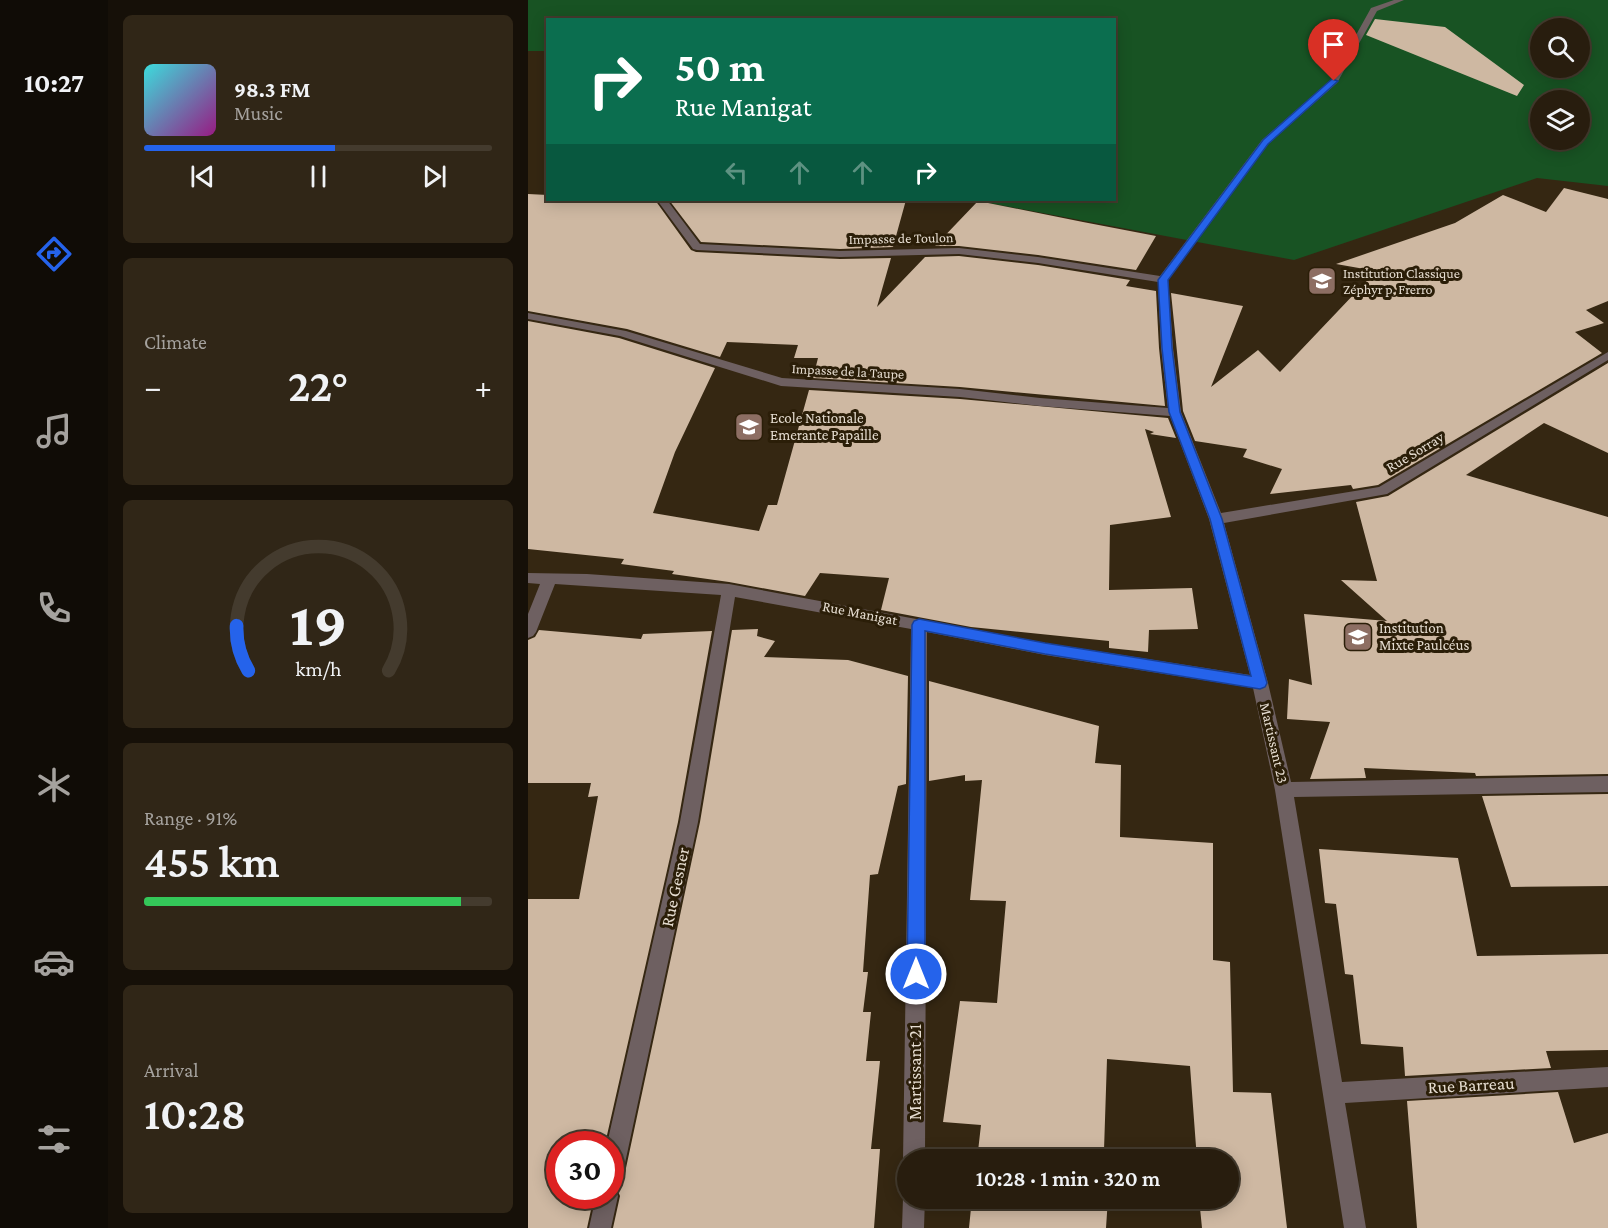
<!DOCTYPE html>
<meta charset="utf-8">
<style>
:root{--surface:#281d0e;--page:#302617;--text:#f1f3f6;--muted:#a5a29e;--line:#443b2e;--accent:#2563eb}
body{margin:0;font-family:"Crimson Pro",serif;background:var(--page);color:var(--text);height:100vh;display:flex;flex-direction:column;font-size:22px;white-space:nowrap}
*{box-sizing:border-box;margin:0}
p{font-size:20px;color:var(--muted)}
.icon{flex:none;width:33px;height:33px;fill:none;stroke:currentColor;stroke-width:2;stroke-linecap:round;stroke-linejoin:round}
.map{position:relative;flex:1;overflow:hidden}
.side{display:flex;flex-direction:column;gap:15px;padding:15px;background:#161008;width:420px}
.side>*{flex:none}
.top-card{position:absolute;left:18px;top:18px;width:570px;height:183px;border-radius:0px;box-shadow:0 3px 15px #0003,0 0 0 2px var(--line);background:#0b6e4f;color:#fff;overflow:hidden}
.controls{position:absolute;left:1002px;top:18px;display:grid;gap:12px}
.controls a{display:grid;place-items:center;width:60px;height:60px;border-radius:50%;background:var(--surface);box-shadow:0 3px 15px #0003,0 0 0 2px var(--line);font-size:30px}
.speed{position:absolute;left:18px;top:1131px;display:flex;gap:12px;font-size:30px;font-weight:700;text-align:center}
.speed>*{display:grid;place-content:center;width:78px;height:78px;border-radius:50%;background:var(--surface);box-shadow:0 3px 15px #0003,0 0 0 2px var(--line);line-height:1}
.speed .limit{border:9px solid #d22;background:#fff;color:#111}
.pin{position:absolute;display:grid;place-items:center;width:51px;height:51px;color:#fff;margin:-62px -26px;border-radius:50% 50% 50% 0;rotate:-45deg;box-shadow:0 0 6px #0007}
.pin .icon{rotate:45deg}
.me{position:absolute;width:66px;margin:-33px;rotate:0deg;stroke-linejoin:round;filter:drop-shadow(0 0 4px #0008)}
.turn{display:flex;align-items:center;gap:21px;height:126px;padding:0 30px;font-size:27px}
.turn .icon{width:78px;height:78px;stroke-width:2.5}
.turn b{display:block;font-size:42px;line-height:51px}
.lanes{display:flex;align-items:center;height:57px;padding:0 30px;background:#0003;justify-content:center;gap:30px;direction:ltr}
.lanes .off{opacity:.35}
.big{font-size:45px;font-weight:600;line-height:1.1}
.side .tile{flex:1;display:flex;flex-direction:column;justify-content:center;gap:9px;min-width:0;padding:0 21px;border-radius:9px;background:var(--page)}
.side .dial{align-items:center;gap:0}
.dial svg{height:156px;overflow:visible;fill:none;stroke:var(--line);stroke-width:7;stroke-linecap:round;text-anchor:middle}
.dial text{fill:var(--text);stroke:none}
.song{display:flex;align-items:center;gap:18px}
.cover{width:72px;height:72px;border-radius:9px;background:linear-gradient(135deg,hsl(180 70% 55%),hsl(310 70% 35%))}
.played{height:6px;border-radius:3px;background:linear-gradient(90deg,var(--accent) 55%,var(--line) 55%)}
.keys{display:flex;justify-content:space-around;direction:ltr}
.heat{display:flex;justify-content:space-between;align-items:center;font-size:33px;direction:ltr}
.charge{height:9px;border-radius:4px;background:linear-gradient(90deg,#34c759 91%,var(--line) 0)}
.trip{position:absolute;left:369px;top:1149px;width:342px;height:60px;border-radius:30px;background:var(--surface);box-shadow:0 3px 15px #0003,0 0 0 2px var(--line);font-weight:600;line-height:60px;text-align:center}
main{display:flex;flex:1;min-height:0}
.menu{display:flex;flex-direction:column;width:108px;justify-content:space-around;align-items:center;background:#100c06;color:var(--muted)}
.menu .icon{width:42px;height:42px}
.menu .on{color:var(--accent)}
.menu b{font-size:27px;color:var(--text)}
.map>svg:first-child{display:block}
.green{fill:#185323;fill-rule:evenodd}
.building{fill:#ceb8a2}
.lines{fill:none;stroke-linecap:round;stroke-linejoin:round}
.street{fill:#6e6061;fill-rule:evenodd}
.route{fill:#2563eb;stroke:#184099;stroke-width:1.5}
.labels{text-anchor:middle;stroke-width:6;stroke-linejoin:round;paint-order:stroke}
.far-street-label{font-size:14px;fill:#e6ddd1;stroke:#2b1e08}
.far-poi-label{font-size:14px;fill:#e6ddd1;stroke:#2b1e08;text-anchor:start}
.poi-label{font-size:15px;fill:#e6ddd1;stroke:#2b1e08;text-anchor:start}
.street-label{font-size:15px;fill:#e6ddd1;stroke:#2b1e08}
.near-street-label{font-size:18px;fill:#e6ddd1;stroke:#2b1e08}
</style>
<main>
<nav class="menu">
<b>10:27</b>
<svg class="icon on" aria-label="directions" viewBox="0 0 24 24"><path d="M12 3l9 9-9 9-9-9zM9 14v-3h6M13 9l2 2-2 2"/></svg>
<svg class="icon" aria-label="music" viewBox="0 0 24 24"><path d="M9 18V5l10-2v13"/><circle cx="6" cy="18" r="3"/><circle cx="16" cy="16" r="3"/></svg>
<svg class="icon" aria-label="phone" viewBox="0 0 24 24"><path d="M5 4h4l2 5-3 2q2 4 5 5l2-3 5 2v4C11 20 4 13 5 4z"/></svg>
<svg class="icon" aria-label="climate" viewBox="0 0 24 24"><path d="M12 3v18M4 7l16 10M4 17L20 7"/></svg>
<svg class="icon" aria-label="car" viewBox="0 0 24 24"><path d="M5 17H2v-5l4-1 3-4h7l3 4 3 1v5h-3M9 17h6M6 11h13"/><circle cx="7" cy="17" r="2"/><circle cx="17" cy="17" r="2"/></svg>
<svg class="icon" aria-label="filters" viewBox="0 0 24 24"><path d="M4 7h16M4 17h16"/><circle cx="9" cy="7" r="2"/><circle cx="15" cy="17" r="2"/></svg>
</nav>
<section class="side">
<div class="tile">
<div class="song"><i class="cover"></i><div><b>98.3 FM</b><p>Music</p></div></div>
<div class="played"></div>
<div class="keys"><svg class="icon" aria-label="previous" viewBox="0 0 24 24"><path d="M18 5L8 12l10 7zM5 5v14"/></svg><svg class="icon" aria-label="pause" viewBox="0 0 24 24"><path d="M8 5v14M16 5v14"/></svg><svg class="icon" aria-label="next" viewBox="0 0 24 24"><path d="M6 5l10 7-10 7zM19 5v14"/></svg></div>
</div>
<div class="tile"><p>Climate</p>
<div class="heat"><a>−</a><b class="big">22°</b><a>+</a></div>
</div>
<div class="tile dial"><svg viewBox="0 0 100 80">
<path d="M14 69A42 42 0 1 1 86 69"/>
<path d="M14 69A42 42 0 0 1 8 46" stroke="#2563eb"/>
<text x="50" y="56" font-size="32" font-weight="700">19</text>
<text x="50" y="72" font-size="11">km/h</text>
</svg></div>
<div class="tile"><p>Range · 91%</p><b class="big">455 km</b><div class="charge"></div></div>
<div class="tile"><p>Arrival</p><b class="big">10:28</b></div>
</section>
<div class="map">
<svg width="1080" height="1228" viewBox="0 0 1080 1228">
<rect width="100%" height="100%" fill="#352712"/>
<!-- green -->
<path class="green" d="M0 0H1080V186L1009 178 766 260 450 201 586 200V20H20L19 51H0ZM1012 28H1052V68H1012ZM1012 100H1052V140H1012Z"/>
<!-- building -->
<path class="building" d="M847 19 917 27 996 85 989 96 838 35Z
M1036 188 1080 199V301L1058 310 1076 323 1047 332 1074 353 850 485 825 489 823 485 742 494 754 469 715 457 719 449 667 441 655 411 643 293 715 306 683 387 730 350 752 372 848 271 808 264 927 223 975 195 1018 212Z
M0 194 20 195V200H127L163 250 168 252 312 259 363 258 349 307 397 257 431 256 510 265 602 280 598 286 628 291 631 348 637 406 432 387 285 378 290 358H266L270 345 199 342 192 357 99 329 0 311Z
M141 200H378L365 247 312 249 173 242Z
M450 201 555 222 628 236 608 270 510 255 431 246H407Z
M0 321 91 338 187 368 147 452 125 513 231 531 240 505H249L281 390 432 399 640 418 648 438 622 434 626 432 617 429 643 517 582 525 581 590 664 588 670 629 621 630 620 652 581 648V641L443 627 353 610 361 578 292 573 277 596 201 582 144 574 146 571 93 564 96 559 0 549Z
M1080 363V453L1016 423 938 475 1080 517V774L948 776 947 773 836 768 838 778 782 779 802 722 759 719 761 679 784 685 776 614 859 621 813 580 849 581 828 502 860 496Z
M230 629 229 636 247 641 236 657 320 660 380 676 378 784 370 786 350 874 342 875 335 972H340L335 1012H343L338 1061H352L343 1149H352L346 1228H85L92 1196 90 1191 95 1182 172 822 204 630Z
M11 630 113 639 115 634 184 631 150 822 77 1144H32V1196H66L59 1228H0V899H51L70 796 60 797 63 783H0V640L7 637Z
M401 681 571 726 567 763 593 765 592 837 685 843V960L702 962 705 1092 743 1093 759 1228H674L671 1198H700V1160H669L662 1066 579 1059 576 1150H582L581 1160H449L453 1125 415 1122 432 1001 469 1003 478 901 442 900 454 780 437 781V775L401 781Z
M1080 794V886L983 887 954 796Z
M791 849 930 858 949 956 1080 954V1050L1018 1051 1023 1068 877 1076 875 1047 833 1044 825 975 817 974 808 904 797 903Z
M1030 1092 1046 1143 1080 1133V1228H889L879 1101Z
M444 1198H580L578 1228H441Z"/>
<g class="lines">
<!-- street -->
<path class="street" d="M866 0H876L849 11 809 83 740 144 640 280 645 348 653 412 693 513 851 487 1080 352V360L859 494 696 523 740 683 763 782 1080 776V792L766 797 814 1082 1080 1067V1087L817 1103 838 1228H816L747 790 725 688 517 655 399 632 397 1160H380L378 1168 375 1160 383 629 207 597 170 822 93 1182 88 1191 90 1196 83 1228H61L68 1196H82V1144H79L152 822 193 595 27 584 8 632 5 636 0 638V614L12 584 0 583V573L59 574 201 584 517 643 722 675 681 519 642 416 512 406 432 397 253 386 92 336 0 319V313L98 331 254 378 432 389 512 398 640 408 633 348 630 282 510 263 431 254 312 257 169 250 165 249 129 200H139L172 244 312 251 431 248 510 257 632 276 734 140 803 80 843 8Z
M380 1189V1198H397L396 1228H374L375 1198Z"/>
</g>
<!-- route -->
<path class="route" d="M804 79 810 81 740 144 640 280 644 348 652 412 694 519 739 683 737 687 732 689 517 654 397 631V974L394 980 388 982 381 980 379 974 384 625 386 621 391 619 517 643 723 676 682 519 641 412 634 348 630 280 735 140Z"/>
<!-- icons -->
<defs>
<g id="school-square" transform="scale(1.5)"><rect x="-9" y="-9" width="18" height="18" rx="4" fill="#8d6e63" stroke="#2b1e08"/><path d="M0-5L7-2L0 1L-7-2ZM-4 1L0 2.5L4 1V4Q0 6-4 4Z" fill="#fff"/></g>
</defs>
<g fill-rule="evenodd">
<use href="#school-square" x="794" y="281"/>
<use href="#school-square" x="221" y="427"/>
<use href="#school-square" x="830" y="637"/>
</g>
<g class="labels">
<!-- far-street labels -->
<g class="far-street-label">
<text transform="translate(373 238) rotate(-1)" y="5">Impasse de Toulon</text>
<text transform="translate(320 371) rotate(3)" y="5">Impasse de la Taupe</text>
</g>
<!-- far-poi labels -->
<g class="far-poi-label">
<text x="815" y="278">Institution Classique<tspan x="815" dy="16">Zéphyr p. Frerro</tspan></text>
</g>
<!-- poi labels -->
<g class="poi-label">
<text x="242" y="423">Ecole Nationale<tspan x="242" dy="17">Emerante Papaille</tspan></text>
<text x="851" y="633">Institution<tspan x="851" dy="17">Mixte Paulcéus</tspan></text>
</g>
<!-- street labels -->
<g class="street-label">
<text transform="translate(887 452) rotate(-31)" y="5">Rue Sorray</text>
<text transform="translate(332 613) rotate(11)" y="5">Rue Manigat</text>
<text transform="translate(746 743) rotate(77)" y="5">Martissant 23</text>
</g>
<!-- near-street labels -->
<g class="near-street-label">
<text transform="translate(147 887) rotate(-78)" y="6">Rue Gesner</text>
<text transform="translate(387 1072) rotate(-90)" y="6">Martissant 21</text>
<text transform="translate(943 1085) rotate(-3)" y="6">Rue Barreau</text>
</g>
</g>
</svg>
<div class="controls">
<a><svg class="icon" aria-label="search" viewBox="0 0 24 24"><circle cx="10" cy="10" r="6"/><path d="M15 15l6 6"/></svg></a>
<a><svg class="icon" aria-label="layers" viewBox="0 0 24 24"><path d="M12 4l9 5-9 5-9-5zM3 14l9 5 9-5"/></svg></a>
</div>
<div class="speed"><div class="limit">30</div></div>
<div class="pin" style="left:806px;top:81px;background:#d93025"><svg class="icon" aria-label="arrive" viewBox="0 0 24 24"><path d="M6 21V4h12l-3 4 3 4H6"/></svg></div>
<svg class="me" style="left:388px;top:974px" viewBox="-20 -20 40 40"><circle r="17" fill="#2563eb" stroke="#fff" stroke-width="3"/><path d="M0-11L8 9 0 5-8 9z" fill="#fff"/></svg>
<div class="trip">10:28 · 1 min · 320 m</div>
<div class="top-card">
<div class="turn"><svg class="icon" aria-label="right" viewBox="0 0 24 24"><path d="M7 20v-9h11M14 6l5 5-5 5"/></svg><div><b>50 m</b>Rue Manigat</div></div>
<div class="lanes"><svg class="icon off" aria-label="left" viewBox="0 0 24 24"><path d="M17 20v-9H6M10 6l-5 5 5 5"/></svg><svg class="icon off" aria-label="ahead" viewBox="0 0 24 24"><path d="M12 20V5M6 11l6-6 6 6"/></svg><svg class="icon off" aria-label="ahead" viewBox="0 0 24 24"><path d="M12 20V5M6 11l6-6 6 6"/></svg><svg class="icon" aria-label="right" viewBox="0 0 24 24"><path d="M7 20v-9h11M14 6l5 5-5 5"/></svg></div>
</div>
</div>
</main>
